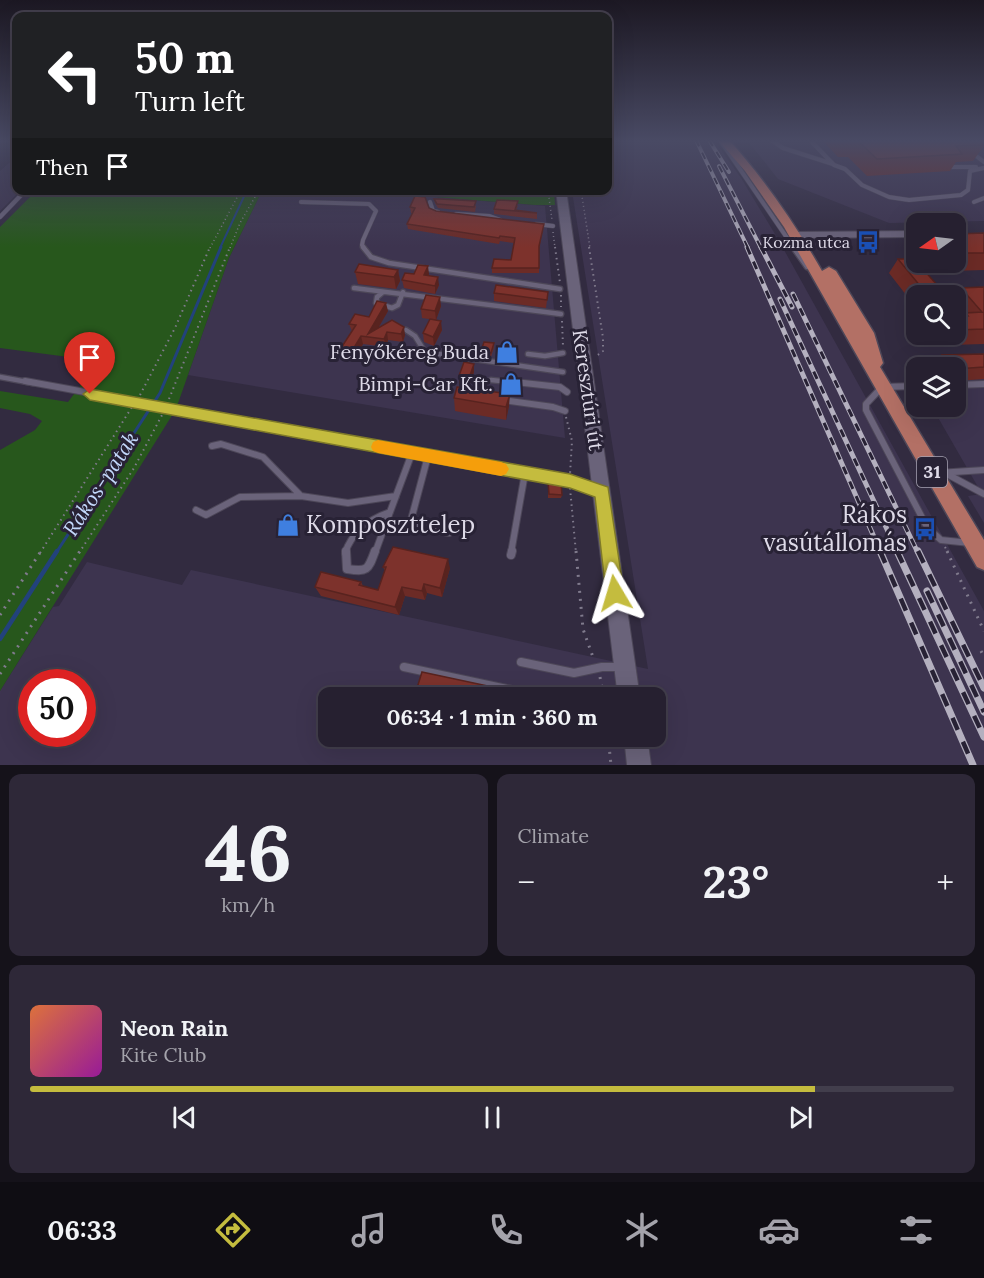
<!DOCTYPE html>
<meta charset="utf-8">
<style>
:root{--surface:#262030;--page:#2e2838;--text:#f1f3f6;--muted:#a4a3ab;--line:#423e4c;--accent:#c4bc3e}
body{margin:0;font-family:Lora,serif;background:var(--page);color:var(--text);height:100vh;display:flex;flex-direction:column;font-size:22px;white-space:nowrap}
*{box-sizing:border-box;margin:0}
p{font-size:20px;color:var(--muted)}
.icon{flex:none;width:33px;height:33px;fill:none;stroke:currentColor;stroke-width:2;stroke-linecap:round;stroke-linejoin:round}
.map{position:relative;height:765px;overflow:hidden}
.side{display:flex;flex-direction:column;gap:9px;padding:9px;background:#15121a;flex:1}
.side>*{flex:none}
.banner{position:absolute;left:12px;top:12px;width:600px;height:183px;border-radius:12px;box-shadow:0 6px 24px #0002,0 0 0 2px var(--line);background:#202124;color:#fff;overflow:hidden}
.needle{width:39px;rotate:256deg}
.buttons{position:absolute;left:906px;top:213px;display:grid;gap:12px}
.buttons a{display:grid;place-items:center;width:60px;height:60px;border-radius:12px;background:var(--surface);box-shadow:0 6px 24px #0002,0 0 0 2px var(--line);font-size:30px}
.speed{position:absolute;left:18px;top:669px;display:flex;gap:12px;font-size:30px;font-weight:700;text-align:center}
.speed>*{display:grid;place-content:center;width:78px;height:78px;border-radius:50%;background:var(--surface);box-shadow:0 6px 24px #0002,0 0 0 2px var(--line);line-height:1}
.speed .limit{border:9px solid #d22;background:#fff;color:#111}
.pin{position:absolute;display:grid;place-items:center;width:51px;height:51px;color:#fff;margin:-62px -26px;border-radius:50% 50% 50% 0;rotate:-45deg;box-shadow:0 0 6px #0007}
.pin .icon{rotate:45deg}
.me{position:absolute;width:66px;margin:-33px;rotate:353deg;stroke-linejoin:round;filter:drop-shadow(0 0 4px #0008)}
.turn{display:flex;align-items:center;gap:21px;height:126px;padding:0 24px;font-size:27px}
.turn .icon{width:78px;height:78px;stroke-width:2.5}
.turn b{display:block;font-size:42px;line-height:51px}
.then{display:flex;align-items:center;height:57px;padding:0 24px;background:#0003;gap:12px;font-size:22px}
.big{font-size:45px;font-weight:800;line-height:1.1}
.side .widget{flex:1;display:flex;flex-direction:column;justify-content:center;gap:9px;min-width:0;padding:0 21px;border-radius:12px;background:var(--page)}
.side .dial{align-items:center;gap:0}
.dial b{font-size:78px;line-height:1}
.song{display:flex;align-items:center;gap:18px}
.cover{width:72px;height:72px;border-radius:9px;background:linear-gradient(135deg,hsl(20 70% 55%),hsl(300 70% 35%))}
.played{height:6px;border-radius:3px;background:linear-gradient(90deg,var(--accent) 85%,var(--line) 85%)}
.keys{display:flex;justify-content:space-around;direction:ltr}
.heat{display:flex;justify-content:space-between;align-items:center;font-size:33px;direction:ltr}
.side .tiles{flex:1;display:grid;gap:9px;grid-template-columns:1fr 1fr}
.widget:last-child{grid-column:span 2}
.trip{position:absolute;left:318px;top:687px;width:348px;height:60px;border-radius:12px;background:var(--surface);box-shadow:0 6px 24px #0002,0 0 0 2px var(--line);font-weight:800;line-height:60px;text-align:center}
.dock{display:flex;height:96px;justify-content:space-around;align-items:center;background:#0f0d13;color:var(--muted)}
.dock .icon{width:42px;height:42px}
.dock .current{color:var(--accent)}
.dock b{font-size:27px;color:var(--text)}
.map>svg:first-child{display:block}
.built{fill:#3d344f;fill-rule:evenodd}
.green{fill:#27571c}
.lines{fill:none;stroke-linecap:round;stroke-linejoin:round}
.stream-far2{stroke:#22427c;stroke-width:2}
.stream-far1{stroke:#22427c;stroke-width:3}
.stream{stroke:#22427c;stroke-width:4.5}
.service-far3-casing{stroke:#4d4758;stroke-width:5}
.service-far2-casing{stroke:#4d4758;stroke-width:7}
.service-far1-casing{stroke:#4d4758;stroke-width:8}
.service-casing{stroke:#4d4758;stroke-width:10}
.tertiary-casing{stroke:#4d4758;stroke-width:2}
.secondary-casing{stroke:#4d4758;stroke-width:2}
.primary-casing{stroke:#4d4758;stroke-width:3}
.path-far2{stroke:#807b8d;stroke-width:1.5;stroke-dasharray:1 3;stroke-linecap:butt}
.path-far1{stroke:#807b8d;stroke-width:2;stroke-dasharray:1.5 4;stroke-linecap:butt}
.path{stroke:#807b8d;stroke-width:3;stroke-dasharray:2 6;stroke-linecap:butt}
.service-far3{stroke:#6a637a;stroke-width:4}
.service-far2{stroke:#6a637a;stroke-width:4.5}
.service-far1{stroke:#6a637a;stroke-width:6}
.service{stroke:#6a637a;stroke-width:8}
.tertiary{fill:#6a637a;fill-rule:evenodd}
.secondary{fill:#6a637a;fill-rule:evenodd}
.primary{fill:#b37065;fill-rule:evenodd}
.rail-far2-casing{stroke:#b4b0bf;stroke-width:4}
.rail-far1-casing{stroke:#b4b0bf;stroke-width:5}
.rail-casing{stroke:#b4b0bf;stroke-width:7}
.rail-far2{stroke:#282235;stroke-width:2;stroke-dasharray:7;stroke-linecap:butt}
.rail-far1{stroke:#282235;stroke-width:3;stroke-dasharray:8;stroke-linecap:butt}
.rail{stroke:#282235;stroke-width:4.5;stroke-dasharray:13;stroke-linecap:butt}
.wall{fill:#6c2b26}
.shaded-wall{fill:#58231f}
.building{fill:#7d322c;stroke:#58231f;stroke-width:1.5}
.route{fill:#c4bc3e;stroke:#7f7a28;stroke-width:1.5}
.slow{fill:#f59e0b}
.labels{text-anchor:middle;stroke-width:6;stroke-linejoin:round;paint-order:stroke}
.far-poi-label{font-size:16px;fill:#dedae8;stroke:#282235;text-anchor:end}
.shield{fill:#282235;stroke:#a7a3b2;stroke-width:1.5}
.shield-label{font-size:18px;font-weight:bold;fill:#dedae8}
.poi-label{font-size:20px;fill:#dedae8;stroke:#282235;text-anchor:end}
.street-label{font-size:20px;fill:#dedae8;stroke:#282235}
.water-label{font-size:21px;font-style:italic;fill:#c3d8fb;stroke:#282235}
.near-poi-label{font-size:24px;fill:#dedae8;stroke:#282235;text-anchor:end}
</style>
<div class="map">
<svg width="984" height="765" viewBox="0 0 984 765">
<rect width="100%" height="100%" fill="#322b40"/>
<!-- built -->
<path class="built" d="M608 140H714L741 178 778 239 984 611V765H0V691L53 607 59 606 87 562 182 585 191 570 648 669 572 191 608 190ZM32 682H82V734H32ZM328 698H656V736H328Z
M747 140H984V221L889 223 778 179Z
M9 163 16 164V190L20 191 0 211V171Z
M262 191H360L545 206 565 438 188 375 229 258Z
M984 360V523L968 496 982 494 932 407 956 406V368H916V381L905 364Z"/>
<!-- green -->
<path class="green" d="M36 191H262L229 258 176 409 0 691V450L35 430 42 421 30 414 0 408V391L68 402 99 361 0 348V227Z
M360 191H554L555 205H535Z"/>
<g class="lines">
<!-- stream-far2 -->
<path class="stream-far2" d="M220 248 247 190"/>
<!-- stream-far1 -->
<path class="stream-far1" d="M56 553 160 393 221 247"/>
<!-- stream -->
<path class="stream" d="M0 639 57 551"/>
<!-- service-far3 casing -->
<g class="service-far3-casing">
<path id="service-far3" d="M720 140 794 248
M771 140 783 148 833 164
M810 140 834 165 845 169 862 185 889 197 909 200 961 195 968 190 970 171 984 168
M971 152 984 162
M951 167H976
M301 202 369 204 376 211 363 240 362 245 364 248
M430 202 433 211 438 212
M974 202 984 198
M456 214 489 216 500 220
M0 217 26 190
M536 224 553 226"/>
</g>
<!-- service-far2 casing -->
<g class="service-far2-casing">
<path id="service-far2" d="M363 247 371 257 389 263 560 289
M793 247 807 267
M354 288 561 314
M383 292 377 297 376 303 392 308 398 305 403 292
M406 330 415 336 425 352 563 372
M367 354 394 357 411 352H425
M528 354 545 356 563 353
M0 377 33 383
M491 380 521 383"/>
</g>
<!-- service-far1 casing -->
<g class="service-far1-casing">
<path id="service-far1" d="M25 381 570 481 599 491
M506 381 560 387 567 392
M956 385 984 384
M916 386 882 387 866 404V410L927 527 941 540 970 543
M502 400 553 407 565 411
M212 446 221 444 263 457 301 496 348 503 396 496
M428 456 411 520 424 528 449 533
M938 473 984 470
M947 474 984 494
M196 510 206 515 240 497 301 496
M390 512 412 453
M345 553C352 532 370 519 390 512
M375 553 390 512
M511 553 525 473"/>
</g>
<!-- service casing -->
<g class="service-casing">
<path id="service" d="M346 551 347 569C368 572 368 570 375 551
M511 555 512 551
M521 662 574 673 602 667H621
M404 667 526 693 531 698"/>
</g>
<!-- tertiary casing -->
<g class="tertiary-casing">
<path id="tertiary" d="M916 231V237L795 238 790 235 795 232Z"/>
</g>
<!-- secondary casing -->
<g class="secondary-casing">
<path id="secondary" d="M556 190H566L640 698H618Z
M624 736H647L651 765H627Z"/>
</g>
<!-- primary casing -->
<g class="primary-casing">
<path id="primary" d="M718 140H729C765 180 795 224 822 271L829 267 836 271 874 333 883 363 880 367 984 540V570L977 567 784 227 745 171Z"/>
</g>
<!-- path-far2 -->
<path class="path-far2" d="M548 190 552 220
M581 190 590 248
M553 232 555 248
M210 248 241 190
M230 248 240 223 259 190"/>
<!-- path-far1 -->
<path class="path-far1" d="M555 247 560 283
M589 247 603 338V351L595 357
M561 295V307
M562 321 563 346
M140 395 175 328 210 247
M169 399 230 247
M566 417 572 441 570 474
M570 488 576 553
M945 547 948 553
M40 553 132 407
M79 553 134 468 162 415"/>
<!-- path -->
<path class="path" d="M576 551 583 629 594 660
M947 551 984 631
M0 615 41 551
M981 651 984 657
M0 674 80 551
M600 677 604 698
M608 736 611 765"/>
<!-- service-far3 -->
<use href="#service-far3" class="service-far3"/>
<!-- service-far2 -->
<use href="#service-far2" class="service-far2"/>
<!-- service-far1 -->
<use href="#service-far1" class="service-far1"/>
<!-- service -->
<use href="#service" class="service"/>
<!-- tertiary -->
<use href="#tertiary" class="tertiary"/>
<!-- secondary -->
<use href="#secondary" class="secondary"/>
<!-- primary -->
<use href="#primary" class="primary"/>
<!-- rail-far2 casing -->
<g class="rail-far2-casing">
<path id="rail-far2" d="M696 140 748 248
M709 140 729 172
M719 166 761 248"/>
</g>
<!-- rail-far1 casing -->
<g class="rail-far1-casing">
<path id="rail-far1" d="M747 247 881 553
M761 247 792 307
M793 294 918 553
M780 299 898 553"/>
</g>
<!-- rail casing -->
<g class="rail-casing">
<path id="rail" d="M880 551 973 765
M897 551 984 737
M918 551 984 688
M927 591 984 712"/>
</g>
<!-- rail-far2 -->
<use href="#rail-far2" class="rail-far2"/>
<!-- rail-far1 -->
<use href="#rail-far1" class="rail-far1"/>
<!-- rail -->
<use href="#rail" class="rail"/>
</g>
<!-- wall -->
<path class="wall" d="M822 140H979L984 144V146L973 161 956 162 950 171 867 176 848 157H838Z
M434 199 476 206 475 212 438 208 435 203Z
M518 206 516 210 537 213V219L494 214V209Z
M410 207 429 208 436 211 543 229 539 249V273H492V268L511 260 514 243 500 241 499 244 408 229 407 224 413 213H411Z
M984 233V270L950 271 948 267 922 268 938 286 930 296H916V300H910L889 273 898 259H913L907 252 916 239V262H956V234Z
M398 270 400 281 396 289 358 284 355 272Z
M414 274H429V276L439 285 435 294 404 288 402 280Z
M984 287V344L914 346 905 333 916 319V334H956V317H958L956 313V296H954L961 288Z
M548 292 546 308 494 301V293Z
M441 306 436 320 422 318 421 309Z
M388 311 378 328 405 335 403 342 388 340 386 347 363 344 355 359 344 356 341 348 352 331 349 324Z
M442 330 434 346 424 342 423 333Z
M494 343V347L491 357 481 356V351Z
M984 354V379L956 381V368L929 367 942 355Z
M474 372 469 386 459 384V376Z
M454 398 509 406 506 420 455 411Z
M548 483 562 495 561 498H548Z
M383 567 450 568 442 597 427 593 425 600 405 596 399 615 321 596 315 587 361 582 363 586 378 590 385 571Z
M417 688 510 698H436L420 693Z"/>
<!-- shaded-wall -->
<path class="shaded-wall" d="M428 266 429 274 426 283 424 275Z
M398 270 400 281 396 289 394 277Z
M438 277 439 285 435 294V286Z
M440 297 441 306 436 320 435 311Z
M386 303 388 311 373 337 368 334Z
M441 321 442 330 434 346 433 337Z
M404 327 405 335 403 342 401 334Z
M387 332 388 340 386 347 384 339Z
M361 336 363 344 355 359 352 351Z
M474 364V372L469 386V378Z
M510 394 509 406 506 420V407Z
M448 559 450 568 442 597 440 588Z
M424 584 427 593 425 600 422 591Z
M402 587 405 596 399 615 395 607Z"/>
<!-- building -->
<path class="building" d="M846 140H979L984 145 956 146 962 154 877 159 857 140 847 141Z
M415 196 425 197 429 208 436 211 544 224 539 246V268H492L494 259 511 260 515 238 500 236 499 238 407 224 415 208 410 207Z
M434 199H440L476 201 474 207 437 204Z
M497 200 518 201 515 210 537 213 494 209Z
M984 233V253H965L962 250H956V234Z
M898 259H914L938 286 921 287Z
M359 264 398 270 394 277 355 272Z
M418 265 428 266 424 275 438 277 435 286 402 280 405 273 414 274Z
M496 285 548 292 547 300 494 293Z
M984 287V329L956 330V317L968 316 965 313 982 312 961 288Z
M426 295 440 297 435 311 421 309Z
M377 301 386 303 368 334 392 320 404 327 401 334 387 332 384 339 361 336 352 351 341 348 356 325 349 324 355 314 369 317Z
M430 319 441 321 433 337 423 333Z
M484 342 494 343 491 353 481 351Z
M984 354V367L956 369V368H951L942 355Z
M464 362 474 364 469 378 459 376Z
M457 387 510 394 506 407 454 398Z
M548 483H561L562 495 549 494Z
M393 547 448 559 440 588 424 584 422 591 402 587 395 607 315 587 321 572 361 582 359 585 378 590 386 567H383Z
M422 672 511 691 510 698H452L417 688Z"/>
<!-- sky -->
<linearGradient id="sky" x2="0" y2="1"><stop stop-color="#1c1823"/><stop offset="0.57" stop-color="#494a64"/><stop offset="1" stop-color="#494a64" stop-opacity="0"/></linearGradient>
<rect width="984" height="247" fill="url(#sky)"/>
<!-- route -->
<path class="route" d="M90 389 570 474 608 487 624 593 622 599 615 602 609 599 606 593 595 497 570 488 90 400 83 394Z"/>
<!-- slow -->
<path class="slow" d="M378 440 501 462 506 464 509 469 506 474 501 476 378 453 373 451 371 447 373 442Z"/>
<!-- icons -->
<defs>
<g id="bus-bare" transform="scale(1.8)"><path d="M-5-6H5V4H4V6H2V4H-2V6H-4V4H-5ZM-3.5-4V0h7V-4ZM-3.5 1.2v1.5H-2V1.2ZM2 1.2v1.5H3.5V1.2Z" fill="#1a4fb4" stroke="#282235" stroke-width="2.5" paint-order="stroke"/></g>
<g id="shop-bare" transform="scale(1.8)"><path d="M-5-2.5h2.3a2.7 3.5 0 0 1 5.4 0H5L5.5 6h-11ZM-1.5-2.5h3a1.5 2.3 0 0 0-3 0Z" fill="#3f7fe0" stroke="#282235" stroke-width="2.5" paint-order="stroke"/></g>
</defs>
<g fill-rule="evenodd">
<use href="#bus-bare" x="868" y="242"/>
<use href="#shop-bare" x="507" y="352"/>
<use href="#shop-bare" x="511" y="384"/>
<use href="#shop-bare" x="288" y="525"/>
<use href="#bus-bare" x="925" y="529"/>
</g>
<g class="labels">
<!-- far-poi labels -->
<g class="far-poi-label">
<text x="850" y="248">Kozma utca</text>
</g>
<!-- shield labels -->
<rect class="shield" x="917" y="457" width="30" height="30" rx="4.5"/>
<g class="shield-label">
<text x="932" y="478">31</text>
</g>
<!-- poi labels -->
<g class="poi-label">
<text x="489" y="359">Fenyőkéreg Buda</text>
<text x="493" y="391">Bimpi-Car Kft.</text>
</g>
<!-- street labels -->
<g class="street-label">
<text transform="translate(588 390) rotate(82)" y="7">Keresztúri út</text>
</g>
<!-- water labels -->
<g class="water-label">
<text transform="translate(101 484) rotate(-57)" y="7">Rákos-patak</text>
</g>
<!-- near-poi labels -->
<g class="near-poi-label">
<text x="907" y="523">Rákos<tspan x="907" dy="28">vasútállomás</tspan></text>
<text x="306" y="533" text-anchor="start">Komposzttelep</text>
</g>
</g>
</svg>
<div class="buttons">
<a><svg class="needle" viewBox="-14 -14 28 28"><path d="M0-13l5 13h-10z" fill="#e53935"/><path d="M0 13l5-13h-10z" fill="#a4a3ab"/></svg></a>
<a><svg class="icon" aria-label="search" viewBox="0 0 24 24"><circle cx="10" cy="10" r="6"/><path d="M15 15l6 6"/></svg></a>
<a><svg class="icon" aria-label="layers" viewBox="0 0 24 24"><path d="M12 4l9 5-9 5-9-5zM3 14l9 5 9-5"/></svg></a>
</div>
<div class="speed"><div class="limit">50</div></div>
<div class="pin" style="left:90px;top:394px;background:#d93025"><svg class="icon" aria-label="arrive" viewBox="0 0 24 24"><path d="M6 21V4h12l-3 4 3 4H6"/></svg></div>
<svg class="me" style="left:615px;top:593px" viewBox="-20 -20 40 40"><path d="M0-17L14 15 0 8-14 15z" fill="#c4bc3e" stroke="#fff" stroke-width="4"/></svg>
<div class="trip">06:34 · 1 min · 360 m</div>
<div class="banner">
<div class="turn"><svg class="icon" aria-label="left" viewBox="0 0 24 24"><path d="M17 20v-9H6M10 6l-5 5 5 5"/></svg><div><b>50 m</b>Turn left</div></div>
<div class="then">Then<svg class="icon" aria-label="arrive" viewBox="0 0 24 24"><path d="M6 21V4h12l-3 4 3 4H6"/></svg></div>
</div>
</div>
<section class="side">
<div class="tiles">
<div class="widget dial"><b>46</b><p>km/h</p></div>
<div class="widget"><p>Climate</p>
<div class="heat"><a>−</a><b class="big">23°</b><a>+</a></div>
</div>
<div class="widget">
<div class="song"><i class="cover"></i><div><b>Neon Rain</b><p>Kite Club</p></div></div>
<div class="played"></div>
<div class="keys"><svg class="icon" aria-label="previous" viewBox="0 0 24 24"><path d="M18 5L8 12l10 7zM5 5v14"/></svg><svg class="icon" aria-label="pause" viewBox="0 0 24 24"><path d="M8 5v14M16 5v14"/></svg><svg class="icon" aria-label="next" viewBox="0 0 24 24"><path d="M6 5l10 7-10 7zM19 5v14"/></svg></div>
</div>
</div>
</section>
<nav class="dock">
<b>06:33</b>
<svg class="icon current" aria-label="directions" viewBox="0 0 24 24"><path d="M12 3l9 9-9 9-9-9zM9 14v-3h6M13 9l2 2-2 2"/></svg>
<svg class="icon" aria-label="music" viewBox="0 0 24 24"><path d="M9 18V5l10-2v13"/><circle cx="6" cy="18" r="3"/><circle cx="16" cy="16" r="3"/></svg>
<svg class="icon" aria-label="phone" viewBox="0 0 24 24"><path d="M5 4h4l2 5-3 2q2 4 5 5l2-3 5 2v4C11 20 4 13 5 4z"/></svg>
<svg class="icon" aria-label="climate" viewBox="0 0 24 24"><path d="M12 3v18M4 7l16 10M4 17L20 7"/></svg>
<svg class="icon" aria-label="car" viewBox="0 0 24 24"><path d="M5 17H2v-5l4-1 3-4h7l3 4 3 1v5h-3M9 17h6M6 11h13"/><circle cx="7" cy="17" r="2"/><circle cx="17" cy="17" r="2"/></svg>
<svg class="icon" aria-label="filters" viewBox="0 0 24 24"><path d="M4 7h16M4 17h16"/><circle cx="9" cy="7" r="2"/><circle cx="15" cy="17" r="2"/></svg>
</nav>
